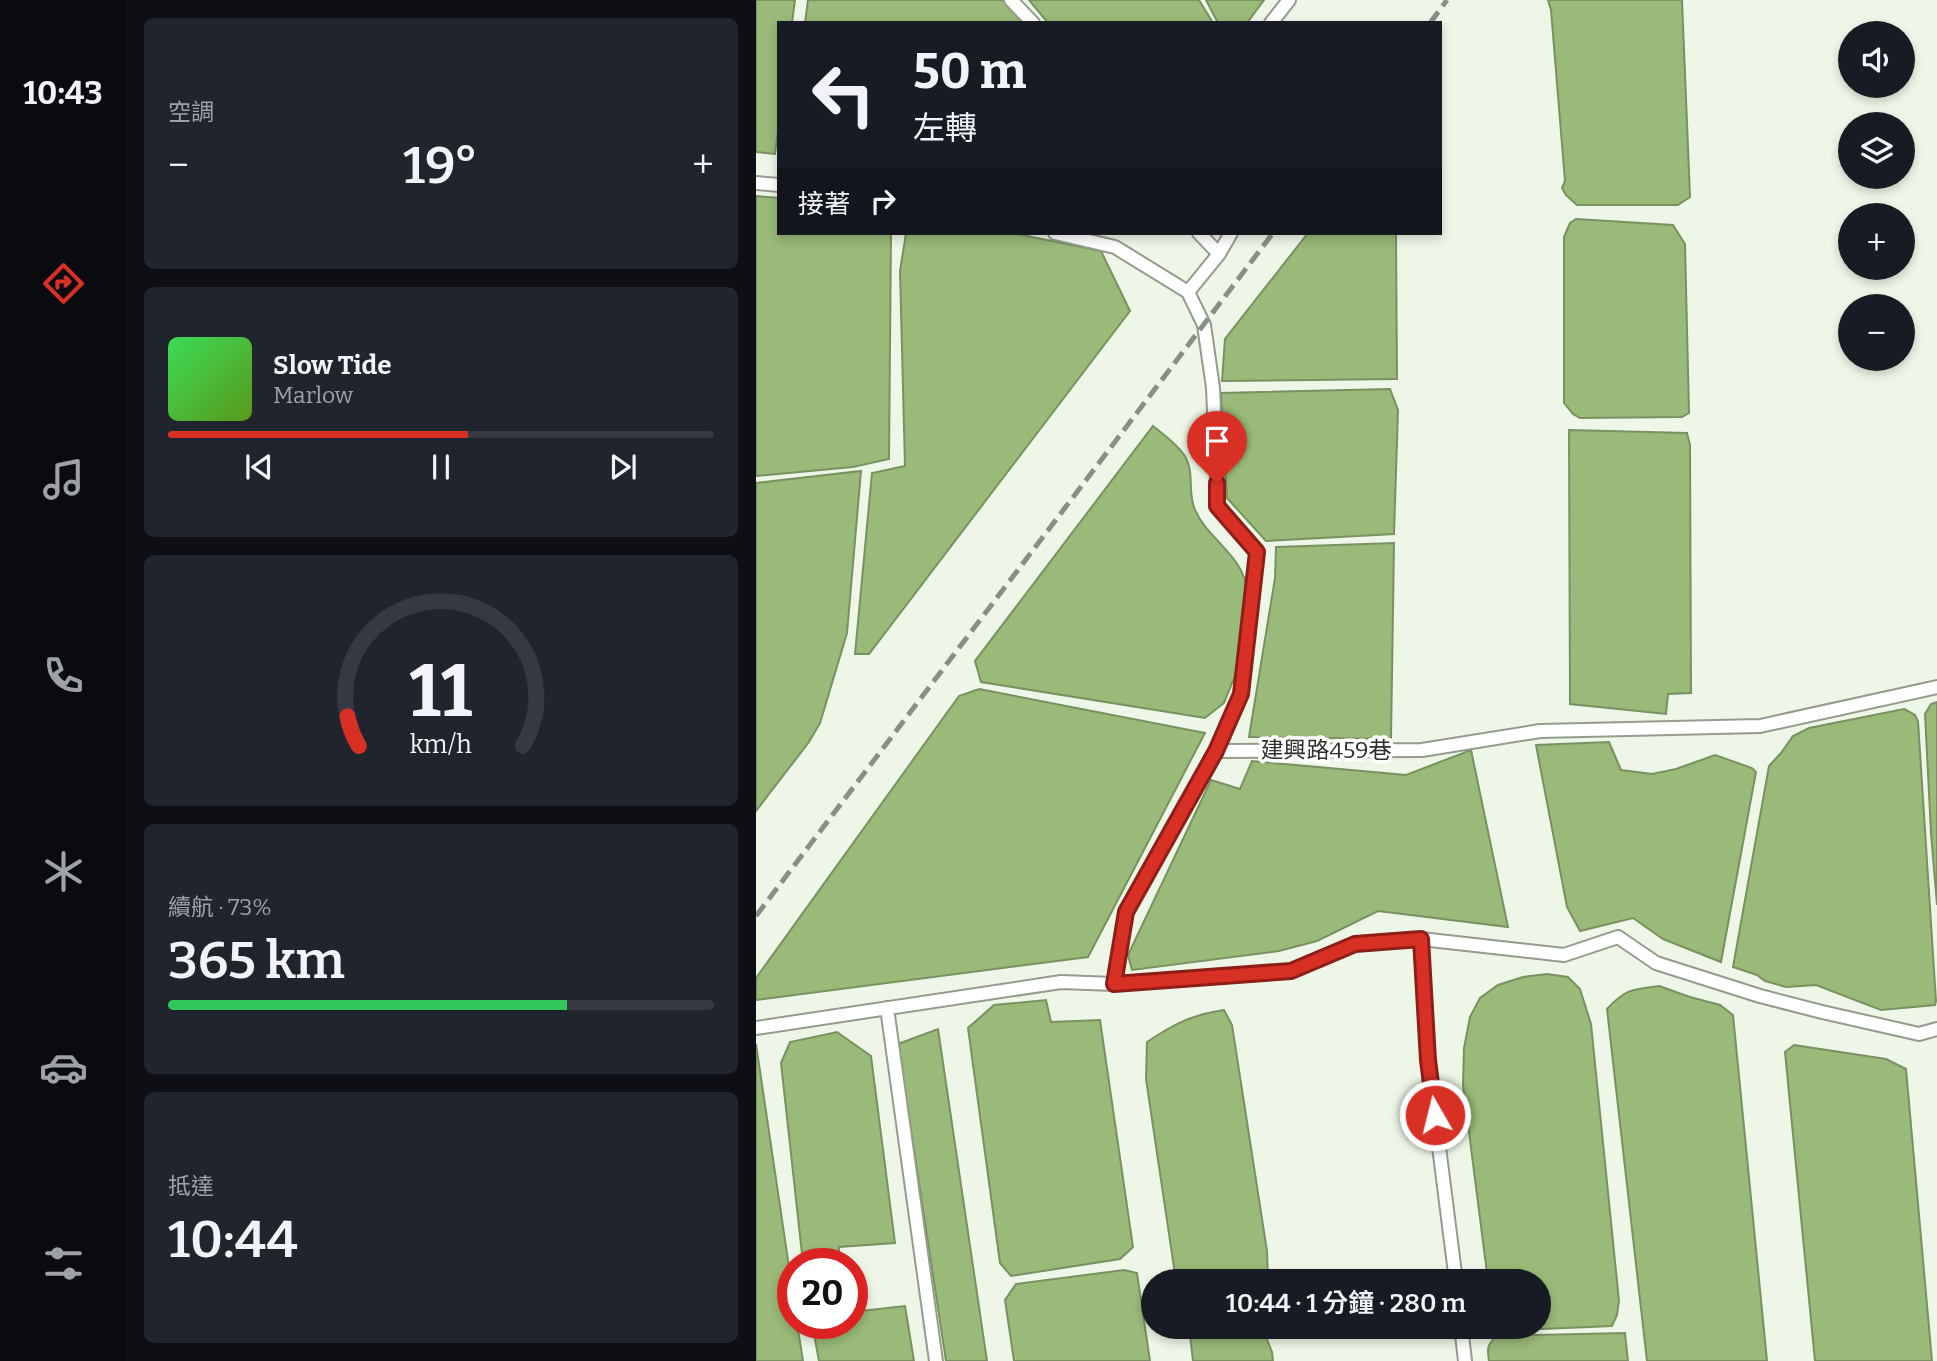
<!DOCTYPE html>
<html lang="zh-TW">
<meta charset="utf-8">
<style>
:root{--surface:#171b24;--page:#20242c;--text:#f1f3f6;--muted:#9ea1a6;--line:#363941;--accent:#d93025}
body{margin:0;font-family:Bitter,"Noto Sans TC",serif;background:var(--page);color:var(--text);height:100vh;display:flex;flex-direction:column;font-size:26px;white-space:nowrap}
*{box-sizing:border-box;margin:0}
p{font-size:23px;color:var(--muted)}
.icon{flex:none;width:38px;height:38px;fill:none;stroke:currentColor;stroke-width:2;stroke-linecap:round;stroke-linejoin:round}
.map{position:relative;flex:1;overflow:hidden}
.details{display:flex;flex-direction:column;gap:18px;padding:18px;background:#0d0f14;width:630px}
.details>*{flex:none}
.banner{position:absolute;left:21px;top:21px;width:665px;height:214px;border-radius:0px;box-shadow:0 4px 10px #0003;background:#171b24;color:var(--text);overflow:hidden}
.fabs{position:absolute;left:1082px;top:21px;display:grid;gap:14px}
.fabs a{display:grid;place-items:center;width:77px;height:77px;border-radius:50%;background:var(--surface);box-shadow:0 4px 10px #0003;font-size:35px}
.speed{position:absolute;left:21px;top:1248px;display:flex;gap:14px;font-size:35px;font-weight:700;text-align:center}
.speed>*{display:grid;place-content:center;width:91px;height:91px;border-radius:50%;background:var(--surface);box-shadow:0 4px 10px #0003;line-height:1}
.speed .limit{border:10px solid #d22;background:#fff;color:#111}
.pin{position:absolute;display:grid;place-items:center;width:60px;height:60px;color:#fff;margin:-72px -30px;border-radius:50% 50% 50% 0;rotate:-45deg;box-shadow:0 0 7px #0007}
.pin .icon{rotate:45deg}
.me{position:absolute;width:77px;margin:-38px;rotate:352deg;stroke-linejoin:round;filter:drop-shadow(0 0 5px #0008)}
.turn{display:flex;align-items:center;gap:24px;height:147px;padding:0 21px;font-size:32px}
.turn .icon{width:91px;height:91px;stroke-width:2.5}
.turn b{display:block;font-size:49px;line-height:60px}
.then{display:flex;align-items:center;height:66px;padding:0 21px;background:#0003;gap:14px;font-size:26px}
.big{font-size:52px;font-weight:600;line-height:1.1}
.details .card{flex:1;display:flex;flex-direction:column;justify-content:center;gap:10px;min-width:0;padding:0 24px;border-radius:10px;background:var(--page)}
.details .dial{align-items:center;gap:0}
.dial svg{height:182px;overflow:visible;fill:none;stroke:var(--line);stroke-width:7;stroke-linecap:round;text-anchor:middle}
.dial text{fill:var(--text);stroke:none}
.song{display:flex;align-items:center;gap:21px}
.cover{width:84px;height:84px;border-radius:10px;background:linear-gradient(135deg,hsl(130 70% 55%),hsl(90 70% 35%))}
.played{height:7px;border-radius:4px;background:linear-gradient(90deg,var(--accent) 55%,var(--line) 55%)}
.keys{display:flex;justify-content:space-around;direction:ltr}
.heat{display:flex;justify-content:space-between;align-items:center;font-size:38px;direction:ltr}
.charge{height:10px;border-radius:5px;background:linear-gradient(90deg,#34c759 73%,var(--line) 0)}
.trip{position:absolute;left:385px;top:1269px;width:410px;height:70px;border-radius:35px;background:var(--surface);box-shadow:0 4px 10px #0003;font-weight:600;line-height:70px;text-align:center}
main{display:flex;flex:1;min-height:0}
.dock{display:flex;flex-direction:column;width:126px;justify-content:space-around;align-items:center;background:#090b0e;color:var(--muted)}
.dock .icon{width:49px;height:49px}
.dock .active{color:var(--accent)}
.dock b{font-size:32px;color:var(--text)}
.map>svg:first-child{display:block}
.water{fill:#99ba79;stroke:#789161;stroke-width:2}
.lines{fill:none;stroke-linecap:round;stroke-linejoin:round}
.service-casing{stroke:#949c8d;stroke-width:16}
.service{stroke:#fff;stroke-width:12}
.rail{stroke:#888f84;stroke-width:5;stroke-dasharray:14 7;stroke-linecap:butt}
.route-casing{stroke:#8d1f18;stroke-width:18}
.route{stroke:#d93025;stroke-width:12}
.labels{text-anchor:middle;stroke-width:7;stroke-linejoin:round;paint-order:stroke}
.street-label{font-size:23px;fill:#2c302a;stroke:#fff}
</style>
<main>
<nav class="dock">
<b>10:43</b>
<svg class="icon active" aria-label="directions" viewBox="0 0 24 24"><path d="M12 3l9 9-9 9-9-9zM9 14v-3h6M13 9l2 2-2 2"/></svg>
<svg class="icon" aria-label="music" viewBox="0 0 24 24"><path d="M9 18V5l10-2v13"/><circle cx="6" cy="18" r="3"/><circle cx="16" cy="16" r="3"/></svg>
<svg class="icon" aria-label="phone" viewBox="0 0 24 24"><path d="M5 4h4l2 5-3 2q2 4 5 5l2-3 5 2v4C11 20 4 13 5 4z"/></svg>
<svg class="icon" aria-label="climate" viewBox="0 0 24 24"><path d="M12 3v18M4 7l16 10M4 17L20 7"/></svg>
<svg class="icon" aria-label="car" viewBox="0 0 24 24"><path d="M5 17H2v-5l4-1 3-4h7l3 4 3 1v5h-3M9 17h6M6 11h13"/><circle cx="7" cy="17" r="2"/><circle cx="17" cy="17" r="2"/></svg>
<svg class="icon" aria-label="filters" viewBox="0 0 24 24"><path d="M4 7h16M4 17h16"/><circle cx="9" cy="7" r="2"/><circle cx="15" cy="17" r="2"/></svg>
</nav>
<section class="details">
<div class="card"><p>空調</p>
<div class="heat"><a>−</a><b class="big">19°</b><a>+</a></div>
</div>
<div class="card">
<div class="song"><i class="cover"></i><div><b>Slow Tide</b><p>Marlow</p></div></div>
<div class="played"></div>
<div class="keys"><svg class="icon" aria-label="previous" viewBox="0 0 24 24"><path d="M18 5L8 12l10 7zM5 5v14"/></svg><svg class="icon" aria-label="pause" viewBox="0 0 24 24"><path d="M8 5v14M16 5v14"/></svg><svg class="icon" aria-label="next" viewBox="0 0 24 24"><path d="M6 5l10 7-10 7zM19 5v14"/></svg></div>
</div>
<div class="card dial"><svg viewBox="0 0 100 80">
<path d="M14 69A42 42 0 1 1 86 69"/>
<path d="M14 69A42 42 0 0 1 9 56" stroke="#d93025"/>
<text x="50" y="56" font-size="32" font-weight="700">11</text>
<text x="50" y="72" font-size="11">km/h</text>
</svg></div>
<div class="card"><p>續航 · 73%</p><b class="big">365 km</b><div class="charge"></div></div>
<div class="card"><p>抵達</p><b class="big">10:44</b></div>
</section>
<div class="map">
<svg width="1181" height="1361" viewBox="0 0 1181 1361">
<rect width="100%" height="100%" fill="#eef7e7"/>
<!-- water -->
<path class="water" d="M0 0H39L36 23H23V124L19 154 0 152Z
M52 0H249L273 23H49Z
M273 0H443L457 23H292Z
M450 0H508L491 23H462Z
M792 0H926L934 197 922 205H821L810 195 806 188 809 181 795 10Z
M0 196 23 198V233H135L133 459 97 467 0 476Z
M820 219 917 225 929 244 933 413 926 417 824 418 817 414 808 403V237L814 223Z
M150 233H256L345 251 374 311 113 654H99L116 473 149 466 144 271Z
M552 233H640L641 379 466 381 469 339Z
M634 389 642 410 638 534 510 541 471 498 465 393Z
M397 426C408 435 421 444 429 456 439 473 431 493 439 510 452 540 489 556 491 592L479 676 468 703 449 718 225 682 219 661Z
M813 430 931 433 934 445 935 693 912 694 910 714 814 704Z
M105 471 91 633 64 723 53 742 0 811V483Z
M638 543 635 739 493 737 519 578 520 547Z
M223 689 449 733 332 957 0 1000V978L203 696Z
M1181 702V905L1175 833 1169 714 1175 704Z
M1148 709 1159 715 1162 721 1180 1001 1179 1005 1125 1010 1060 985 1030 987 1009 981 1001 975 977 967 1013 766 1025 753 1037 736 1053 728Z
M853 742 865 770 896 774 920 769 959 755 996 768 1000 772 965 962 907 939 877 918 824 931 811 907 780 745Z
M715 750 752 927 622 911 561 941 523 951 376 970 372 955 455 780 484 789 496 761 650 775Z
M791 974 812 977 824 989 835 1024 863 1301 861 1315 856 1326 738 1331V1327L782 1326V1281H732L707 1085 708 1048 714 1017 724 998 742 985 767 977Z
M903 986 934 997 964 1005 977 1015 1011 1361H891L851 1009C869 989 877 989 903 986Z
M290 1000 295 1022 344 1020 377 1247 364 1259 255 1276 244 1263 212 1028 238 1005Z
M468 1010 476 1025 511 1251 512 1281H420L390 1079 391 1042C418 1024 435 1015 468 1010Z
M182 1029 231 1361H190L142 1044Z
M81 1032 115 1056 139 1243 83 1247V1263H47L25 1063 34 1042Z
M0 1044 37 1294V1323H41L47 1361H0Z
M1038 1045 1130 1059 1150 1069 1176 1361H1059L1029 1052Z
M368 1270 381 1273 394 1361H258L249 1300 260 1284Z
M149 1306 158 1361H63L56 1323H96V1312Z
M506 1327 516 1352 517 1361H437L434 1335 444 1332 457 1333Z
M869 1333 872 1361H733C731 1349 731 1344 741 1336Z"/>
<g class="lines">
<!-- service casing -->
<g class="service-casing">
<path id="service" d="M255 0 277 23
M515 23 533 0
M0 183 23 185
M299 233 359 247 432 292 448 325 457 388 462 506 501 552 485 694 460 751 666 750 784 731 1004 726 1181 687
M443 233 463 254
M432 292 463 254 475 233
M665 939 672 1060 700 1281
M358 984 370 912 460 751
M131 1008 180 1361
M0 1028 305 982 358 984 535 971 599 944 665 939 808 955 862 937 900 963 1004 996 1066 1012 1163 1034 1181 1029
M705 1326 709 1361"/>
</g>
<!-- service -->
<use href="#service" class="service"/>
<!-- rail -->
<path class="rail" d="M674 23 691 0
M0 916 517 233"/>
</g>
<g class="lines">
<!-- route casing -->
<g class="route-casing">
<path id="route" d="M461 483V506L501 552 485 694 460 751 370 912 358 984 535 971 599 944 665 939 672 1060 679 1115"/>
</g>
<!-- route -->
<use href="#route" class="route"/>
</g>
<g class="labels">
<!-- street labels -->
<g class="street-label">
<text x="570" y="758">建興路459巷</text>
</g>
</g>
</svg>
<div class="fabs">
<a><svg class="icon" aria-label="sound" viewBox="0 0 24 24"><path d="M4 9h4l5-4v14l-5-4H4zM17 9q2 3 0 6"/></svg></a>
<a><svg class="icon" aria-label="layers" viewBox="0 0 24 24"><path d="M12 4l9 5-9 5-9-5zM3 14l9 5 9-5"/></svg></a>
<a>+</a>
<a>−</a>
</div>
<div class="speed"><div class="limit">20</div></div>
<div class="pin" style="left:461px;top:483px;background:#d93025"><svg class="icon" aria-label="arrive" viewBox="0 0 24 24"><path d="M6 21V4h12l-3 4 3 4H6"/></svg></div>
<svg class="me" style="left:679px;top:1115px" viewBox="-20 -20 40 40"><circle r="17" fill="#d93025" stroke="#fff" stroke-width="3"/><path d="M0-11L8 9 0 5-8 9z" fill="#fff"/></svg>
<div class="trip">10:44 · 1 分鐘 · 280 m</div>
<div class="banner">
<div class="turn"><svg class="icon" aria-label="left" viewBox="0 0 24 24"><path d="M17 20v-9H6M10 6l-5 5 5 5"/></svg><div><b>50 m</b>左轉</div></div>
<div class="then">接著<svg class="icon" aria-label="right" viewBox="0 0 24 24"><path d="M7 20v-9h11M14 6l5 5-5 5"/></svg></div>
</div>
</div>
</main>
